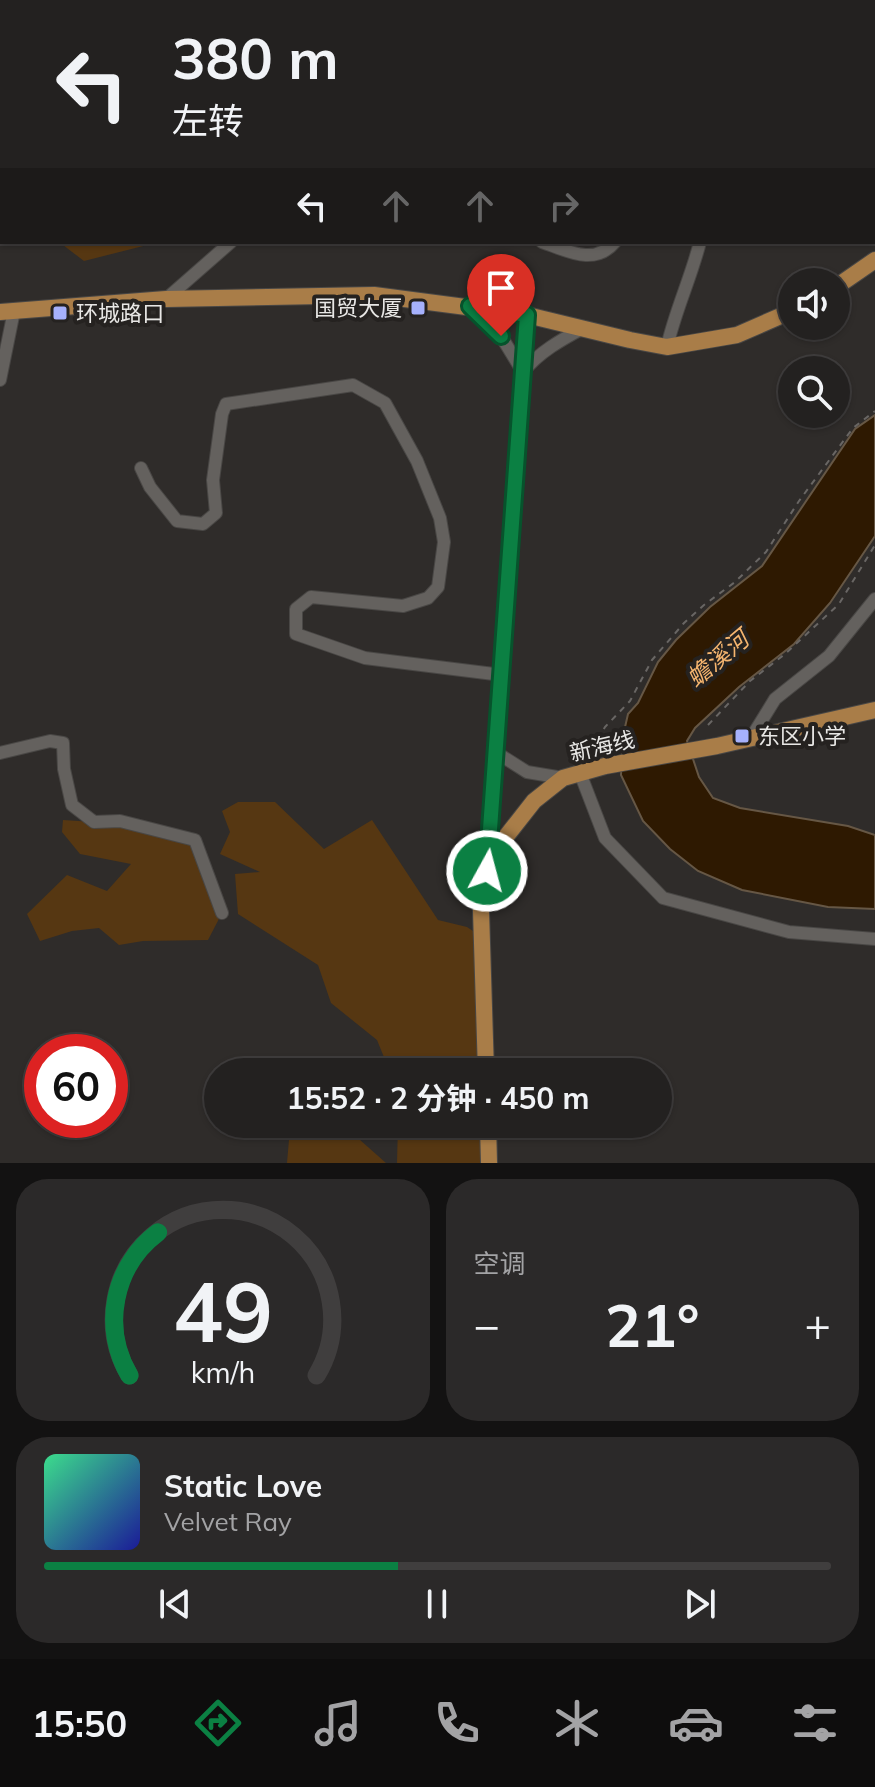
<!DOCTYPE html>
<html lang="zh">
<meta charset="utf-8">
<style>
:root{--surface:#232120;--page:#2b2929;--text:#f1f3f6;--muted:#a3a3a5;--line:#403e3e;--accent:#0b8043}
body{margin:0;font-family:Mulish,"Noto Sans SC",sans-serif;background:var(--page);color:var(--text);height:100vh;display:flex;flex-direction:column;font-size:30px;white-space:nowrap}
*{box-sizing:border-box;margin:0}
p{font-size:26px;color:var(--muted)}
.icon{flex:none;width:44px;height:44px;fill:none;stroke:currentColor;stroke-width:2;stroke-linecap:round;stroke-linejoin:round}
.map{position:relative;height:1163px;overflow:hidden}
.drawer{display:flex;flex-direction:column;gap:16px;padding:16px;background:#131212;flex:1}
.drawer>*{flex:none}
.guide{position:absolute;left:0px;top:0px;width:876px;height:244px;box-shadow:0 2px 6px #0004,0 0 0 2px var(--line);background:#232120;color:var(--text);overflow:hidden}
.controls{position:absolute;left:778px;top:268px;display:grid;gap:16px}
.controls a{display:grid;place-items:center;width:72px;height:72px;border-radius:50%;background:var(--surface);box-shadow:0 2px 6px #0004,0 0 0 2px var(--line);font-size:40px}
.speed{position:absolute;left:24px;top:1034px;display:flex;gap:16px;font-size:40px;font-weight:700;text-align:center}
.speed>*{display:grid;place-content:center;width:104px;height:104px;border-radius:50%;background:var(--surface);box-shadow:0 2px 6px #0004,0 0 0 2px var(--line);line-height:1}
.speed .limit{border:12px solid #d22;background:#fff;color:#111}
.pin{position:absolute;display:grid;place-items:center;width:68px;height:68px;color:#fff;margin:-82px -34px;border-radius:50% 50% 50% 0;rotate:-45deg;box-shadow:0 0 8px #0007}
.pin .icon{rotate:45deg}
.me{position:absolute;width:88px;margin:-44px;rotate:7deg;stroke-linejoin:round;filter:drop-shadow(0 0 6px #0008)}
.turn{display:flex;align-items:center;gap:28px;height:168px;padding:0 40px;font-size:36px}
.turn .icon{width:104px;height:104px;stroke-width:2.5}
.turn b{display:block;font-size:56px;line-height:68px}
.lanes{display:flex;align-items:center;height:76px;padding:0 40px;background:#0003;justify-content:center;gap:40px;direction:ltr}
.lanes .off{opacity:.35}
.big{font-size:60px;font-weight:700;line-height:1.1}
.drawer .widget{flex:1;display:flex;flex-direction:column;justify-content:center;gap:12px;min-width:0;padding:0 28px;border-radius:32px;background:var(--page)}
.drawer .dial{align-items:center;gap:0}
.dial svg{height:208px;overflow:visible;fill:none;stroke:var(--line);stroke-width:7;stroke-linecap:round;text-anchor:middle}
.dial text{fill:var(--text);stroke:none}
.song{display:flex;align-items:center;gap:24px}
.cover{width:96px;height:96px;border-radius:12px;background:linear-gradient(135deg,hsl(150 70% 55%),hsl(240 70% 35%))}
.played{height:8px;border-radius:4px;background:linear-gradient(90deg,var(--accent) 45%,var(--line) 45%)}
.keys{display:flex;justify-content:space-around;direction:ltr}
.heat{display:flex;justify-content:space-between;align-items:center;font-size:44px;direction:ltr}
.drawer .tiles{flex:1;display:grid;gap:16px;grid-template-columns:1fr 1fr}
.widget:last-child{grid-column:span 2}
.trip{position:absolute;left:204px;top:1058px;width:468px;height:80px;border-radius:40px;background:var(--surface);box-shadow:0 2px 6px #0004,0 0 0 2px var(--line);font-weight:700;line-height:80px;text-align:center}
.tab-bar{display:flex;height:128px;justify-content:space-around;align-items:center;background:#0e0d0d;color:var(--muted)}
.tab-bar .icon{width:56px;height:56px}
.tab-bar .current{color:var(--accent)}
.tab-bar b{font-size:36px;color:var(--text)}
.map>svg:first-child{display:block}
.green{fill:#563712}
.water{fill:#2e1901;stroke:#665745;stroke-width:2}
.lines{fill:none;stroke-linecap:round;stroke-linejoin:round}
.minor-casing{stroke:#494745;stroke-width:14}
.major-casing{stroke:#494745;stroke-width:18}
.path{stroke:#696664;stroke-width:2;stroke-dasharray:6 6;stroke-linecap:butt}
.minor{stroke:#64615e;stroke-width:12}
.major{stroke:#a97d48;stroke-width:16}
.route-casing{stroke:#07532c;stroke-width:20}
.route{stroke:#0b8043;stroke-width:14}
.poi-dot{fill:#a6b1fc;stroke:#252220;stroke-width:3}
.labels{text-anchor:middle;stroke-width:8;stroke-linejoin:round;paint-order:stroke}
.poi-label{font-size:22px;fill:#e8e7e5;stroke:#252220;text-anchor:start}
.street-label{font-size:22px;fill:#e8e7e5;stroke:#252220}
.water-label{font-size:24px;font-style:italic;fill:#f5b56f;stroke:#252220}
</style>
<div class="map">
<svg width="875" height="1163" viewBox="0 0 875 1163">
<rect width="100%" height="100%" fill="#2f2c2a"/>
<!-- green -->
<path class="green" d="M59 242H159L84 261Z
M238 802H275L324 849 372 820 438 920 467 927 482 937 486 1072H390L377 1040 331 1003 318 965 238 914 235 874 260 872 220 854 230 832 222 811Z
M63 820 94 822 195 840 222 913 208 940 143 941 119 945 99 928 72 931 40 941 27 914 67 875 107 891 131 864 80 854 62 832Z
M303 1124H342L386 1163H287L290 1128Z
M398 1124H488L489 1163H397Z"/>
<!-- water -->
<path class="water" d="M875 415V536L830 603 794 644 739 687 695 728 687 741 699 777 713 798 740 808 848 826 875 835V909L828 907 742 890 698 871 670 849 643 821 621 775 623 736 628 714 638 703 658 662 676 640 710 607 762 566 855 429Z"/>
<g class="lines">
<!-- minor casing -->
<g class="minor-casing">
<path id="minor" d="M717 2 718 0
M542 242C566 250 594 267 615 242
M166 299 231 242
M472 308 501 336 523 372C539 352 561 340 583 328
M667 347C675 311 691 278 700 242
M0 380 14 311
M141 468 150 487 177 521 203 524 216 513 213 480 222 414 226 404 353 385 385 403 417 461 440 518 444 542 438 587 428 598 403 606 311 597 296 609V634L365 658 502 675
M751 738 775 699 829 656 875 599
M0 753 50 741 63 743 64 769 72 805 94 822 120 821 195 840 222 913
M497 753 527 772 563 778
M580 773 605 838 663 898 789 932 875 939
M490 857 527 315"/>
</g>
<!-- major casing -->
<g class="major-casing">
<path id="major" d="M836 287 875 260
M0 312 166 299 374 295 527 315 630 340 667 347 737 335 792 311
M486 1072 481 911 487 871 490 857 534 801 563 778 605 766 717 746 875 710
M488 1124 489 1163"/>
</g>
<!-- path -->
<path class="path" d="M0 110H2
M0 138H2
M0 186 2 185
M708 725 750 681 785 654 839 604 875 545
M592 750 605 727 630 701 652 660 684 623 704 605 735 582 766 552 799 501 853 428 875 411"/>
<!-- minor -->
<use href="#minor" class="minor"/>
<!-- major -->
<use href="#major" class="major"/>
</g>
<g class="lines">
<!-- route casing -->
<g class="route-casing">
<path id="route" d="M487 871 527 315 470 306 501 336"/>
</g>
<!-- route -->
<use href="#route" class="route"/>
</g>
<!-- markers -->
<g class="poi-dot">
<rect x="410" y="300" width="16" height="16" rx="4"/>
<rect x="52" y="305" width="16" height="16" rx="4"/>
<rect x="734" y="728" width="16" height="16" rx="4"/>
</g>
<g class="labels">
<!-- poi labels -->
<g class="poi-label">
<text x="402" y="316" text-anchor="end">国贸大厦</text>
<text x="76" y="321">环城路口</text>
<text x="758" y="744">东区小学</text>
</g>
<!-- street labels -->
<g class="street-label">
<text transform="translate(602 746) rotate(-13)" y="8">新海线</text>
</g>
<!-- water labels -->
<g class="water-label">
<text transform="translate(718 659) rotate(-40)" y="8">蟾溪河</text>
</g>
</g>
</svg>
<div class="controls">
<a><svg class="icon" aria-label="sound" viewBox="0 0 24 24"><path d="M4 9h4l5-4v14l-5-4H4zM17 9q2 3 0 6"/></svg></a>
<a><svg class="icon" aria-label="search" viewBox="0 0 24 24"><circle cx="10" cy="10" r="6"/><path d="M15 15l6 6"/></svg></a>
</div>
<div class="speed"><div class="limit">60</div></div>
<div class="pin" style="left:501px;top:336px;background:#d93025"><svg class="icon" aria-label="arrive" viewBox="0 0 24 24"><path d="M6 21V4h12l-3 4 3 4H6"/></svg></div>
<svg class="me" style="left:487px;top:871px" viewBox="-20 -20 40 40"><circle r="17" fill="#0b8043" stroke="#fff" stroke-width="3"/><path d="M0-11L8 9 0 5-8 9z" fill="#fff"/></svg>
<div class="trip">15:52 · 2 分钟 · 450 m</div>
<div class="guide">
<div class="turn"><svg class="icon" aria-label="left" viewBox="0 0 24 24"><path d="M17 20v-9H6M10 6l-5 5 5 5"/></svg><div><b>380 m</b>左转</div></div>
<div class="lanes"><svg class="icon" aria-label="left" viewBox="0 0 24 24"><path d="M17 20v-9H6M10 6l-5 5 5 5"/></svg><svg class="icon off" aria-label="ahead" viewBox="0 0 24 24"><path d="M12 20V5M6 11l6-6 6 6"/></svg><svg class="icon off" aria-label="ahead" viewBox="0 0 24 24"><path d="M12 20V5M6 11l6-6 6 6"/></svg><svg class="icon off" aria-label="right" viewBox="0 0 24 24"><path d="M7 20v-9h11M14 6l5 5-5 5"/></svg></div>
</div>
</div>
<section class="drawer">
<div class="tiles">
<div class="widget dial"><svg viewBox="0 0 100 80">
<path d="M14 69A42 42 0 1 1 86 69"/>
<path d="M14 69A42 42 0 0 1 25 14" stroke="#0b8043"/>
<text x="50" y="56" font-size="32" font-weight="700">49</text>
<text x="50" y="72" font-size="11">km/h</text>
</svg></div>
<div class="widget"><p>空调</p>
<div class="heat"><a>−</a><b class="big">21°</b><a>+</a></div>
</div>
<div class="widget">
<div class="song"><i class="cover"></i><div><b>Static Love</b><p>Velvet Ray</p></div></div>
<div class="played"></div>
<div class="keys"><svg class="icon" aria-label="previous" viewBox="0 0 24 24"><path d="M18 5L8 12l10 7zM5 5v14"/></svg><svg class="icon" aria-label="pause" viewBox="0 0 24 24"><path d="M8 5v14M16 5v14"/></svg><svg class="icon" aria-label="next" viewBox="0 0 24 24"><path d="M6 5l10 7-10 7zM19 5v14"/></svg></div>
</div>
</div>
</section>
<nav class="tab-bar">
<b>15:50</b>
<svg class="icon current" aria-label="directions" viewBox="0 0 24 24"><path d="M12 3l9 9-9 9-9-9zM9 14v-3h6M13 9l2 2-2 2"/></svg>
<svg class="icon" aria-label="music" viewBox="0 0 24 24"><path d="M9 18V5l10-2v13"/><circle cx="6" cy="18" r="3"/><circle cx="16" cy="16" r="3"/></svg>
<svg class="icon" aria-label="phone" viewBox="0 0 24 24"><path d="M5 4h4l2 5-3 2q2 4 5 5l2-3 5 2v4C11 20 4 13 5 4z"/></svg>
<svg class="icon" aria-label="climate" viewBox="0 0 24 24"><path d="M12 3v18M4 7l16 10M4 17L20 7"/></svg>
<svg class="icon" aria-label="car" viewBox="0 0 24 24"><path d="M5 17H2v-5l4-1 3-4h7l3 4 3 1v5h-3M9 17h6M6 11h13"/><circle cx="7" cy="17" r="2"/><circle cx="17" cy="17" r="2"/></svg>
<svg class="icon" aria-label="filters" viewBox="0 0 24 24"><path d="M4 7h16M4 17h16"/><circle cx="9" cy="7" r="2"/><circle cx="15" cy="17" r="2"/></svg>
</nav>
